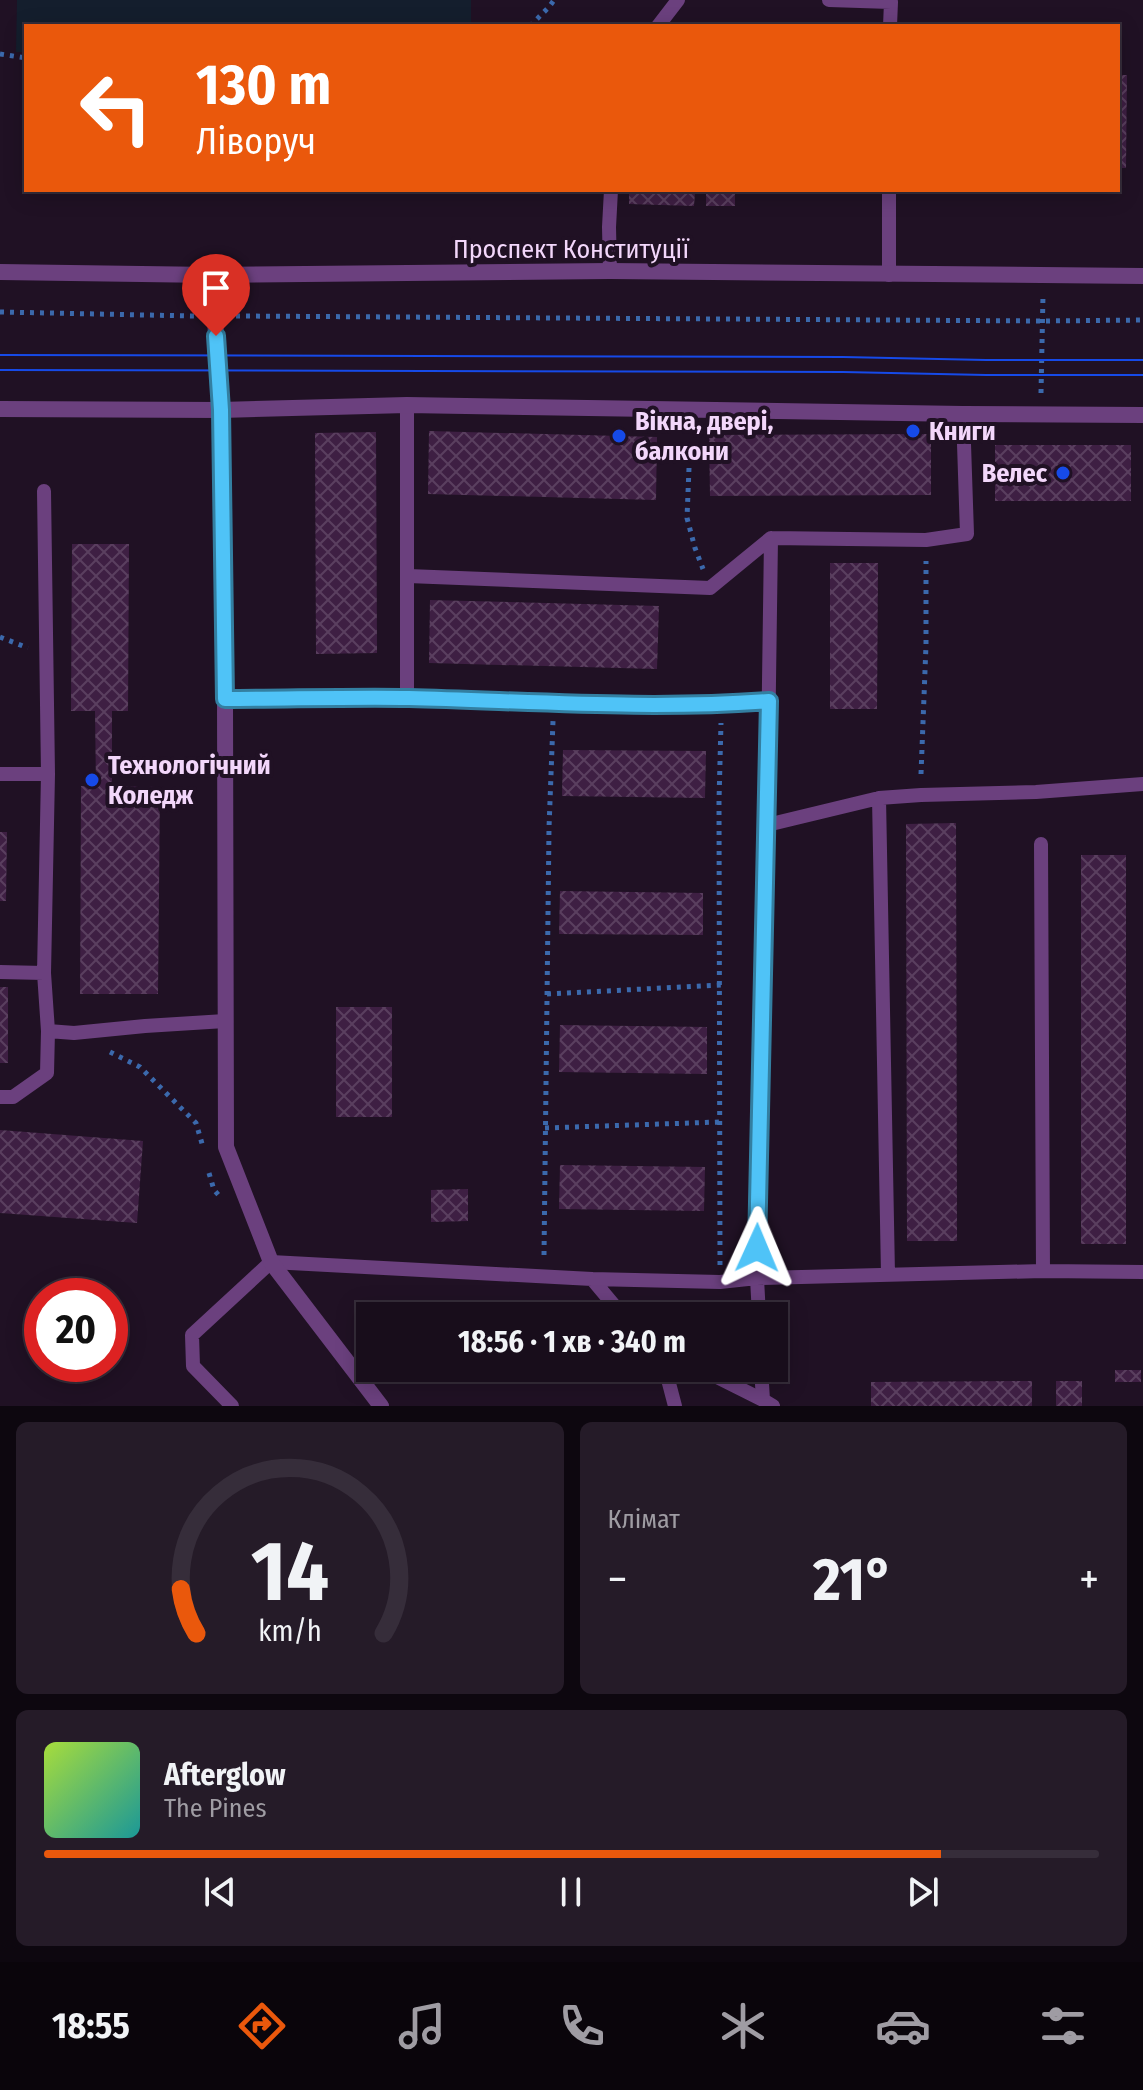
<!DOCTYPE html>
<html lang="uk">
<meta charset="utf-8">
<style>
:root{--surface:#180d1b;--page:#251b28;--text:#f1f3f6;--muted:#9f9ca3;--line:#362d3a;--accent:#ea580c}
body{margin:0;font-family:"Fira Sans Condensed",sans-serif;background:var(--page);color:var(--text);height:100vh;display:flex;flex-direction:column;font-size:30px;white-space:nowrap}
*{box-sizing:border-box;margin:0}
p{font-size:26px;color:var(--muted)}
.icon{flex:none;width:44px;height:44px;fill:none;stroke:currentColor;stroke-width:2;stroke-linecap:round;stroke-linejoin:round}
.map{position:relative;height:1406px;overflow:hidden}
.panel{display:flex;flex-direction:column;gap:16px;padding:16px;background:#0d070f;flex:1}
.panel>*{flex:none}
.hud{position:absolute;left:24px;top:24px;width:1096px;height:168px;border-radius:0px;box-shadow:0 4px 20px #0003,0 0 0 2px var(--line);background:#ea580c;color:#fff;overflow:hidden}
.speed{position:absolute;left:24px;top:1278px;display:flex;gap:16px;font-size:40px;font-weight:700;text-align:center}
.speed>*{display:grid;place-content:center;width:104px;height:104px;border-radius:50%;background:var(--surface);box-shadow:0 4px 20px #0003,0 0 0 2px var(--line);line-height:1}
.speed .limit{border:12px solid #d22;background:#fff;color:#111}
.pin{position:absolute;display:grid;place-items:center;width:68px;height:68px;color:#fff;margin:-82px -34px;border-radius:50% 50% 50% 0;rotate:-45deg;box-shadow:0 0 8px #0007}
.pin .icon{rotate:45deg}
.me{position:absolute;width:88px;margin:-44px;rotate:1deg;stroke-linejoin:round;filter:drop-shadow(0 0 6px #0008)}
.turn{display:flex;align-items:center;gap:28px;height:168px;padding:0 40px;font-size:36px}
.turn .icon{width:104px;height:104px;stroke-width:2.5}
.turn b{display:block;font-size:56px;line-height:68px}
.big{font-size:60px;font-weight:700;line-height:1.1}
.panel .widget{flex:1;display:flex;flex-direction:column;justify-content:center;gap:12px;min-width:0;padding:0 28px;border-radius:12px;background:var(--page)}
.panel .dial{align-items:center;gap:0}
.dial svg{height:208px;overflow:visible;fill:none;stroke:var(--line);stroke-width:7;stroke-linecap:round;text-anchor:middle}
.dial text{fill:var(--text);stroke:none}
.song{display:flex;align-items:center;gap:24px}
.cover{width:96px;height:96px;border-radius:12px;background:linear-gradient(135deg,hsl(80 70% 55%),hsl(180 70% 35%))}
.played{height:8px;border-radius:4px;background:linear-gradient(90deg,var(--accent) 85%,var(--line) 85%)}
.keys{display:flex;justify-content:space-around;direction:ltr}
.heat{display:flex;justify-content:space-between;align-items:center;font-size:44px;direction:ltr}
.panel .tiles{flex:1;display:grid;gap:16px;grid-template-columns:1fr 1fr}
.widget:last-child{grid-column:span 2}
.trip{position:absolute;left:356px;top:1302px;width:432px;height:80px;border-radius:0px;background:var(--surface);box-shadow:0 4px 20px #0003,0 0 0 2px var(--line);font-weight:700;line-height:80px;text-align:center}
.tab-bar{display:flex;height:128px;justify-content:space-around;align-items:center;background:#0a050b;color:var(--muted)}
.tab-bar .icon{width:56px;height:56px}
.tab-bar .current{color:var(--accent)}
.tab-bar b{font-size:36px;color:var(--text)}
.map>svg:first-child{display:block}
.pitch{fill:#141e2d}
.building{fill:url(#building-cross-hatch)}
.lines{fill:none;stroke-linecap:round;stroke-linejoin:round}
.path{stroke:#3b69ac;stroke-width:5;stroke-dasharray:4 6;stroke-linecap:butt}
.service{stroke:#6b407e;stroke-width:14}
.minor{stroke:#6b407e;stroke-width:16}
.tertiary{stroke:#6b407e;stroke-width:16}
.tram{stroke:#164ae8;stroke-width:2}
.route-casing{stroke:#337fa1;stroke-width:20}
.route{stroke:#4fc3f7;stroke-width:14}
.poi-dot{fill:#164ae8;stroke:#201124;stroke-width:3}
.labels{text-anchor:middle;stroke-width:8;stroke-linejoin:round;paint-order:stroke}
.street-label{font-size:26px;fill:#f3d7fb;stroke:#201124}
.poi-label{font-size:26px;font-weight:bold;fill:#f3d7fb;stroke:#201124;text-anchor:start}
</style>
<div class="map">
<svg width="1143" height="1406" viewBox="0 0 1143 1406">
<defs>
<pattern id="building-cross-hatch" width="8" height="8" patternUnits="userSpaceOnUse" patternTransform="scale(2)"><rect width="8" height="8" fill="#3e1f43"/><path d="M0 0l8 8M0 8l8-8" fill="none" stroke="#5a3f5f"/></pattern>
</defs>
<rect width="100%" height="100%" fill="#201124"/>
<!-- pitch -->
<path class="pitch" d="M17 0H471V26H26V52H16Z"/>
<!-- building -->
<path class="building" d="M1118 75H1127L1126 168H1118Z
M629 190 695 193 694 206 629 204Z
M720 190H735V206H706V193H720Z
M429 431 657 437 656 500 428 494Z
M376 432 377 653 316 654 315 433Z
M931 434V495L710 496 709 435Z
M995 445H1131V501H995Z
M72 544H129L128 711H112V786L160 787 158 994H80L81 786 96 787 95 711H71Z
M830 563H878L877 709H830Z
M430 600 659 606 657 669 429 663Z
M563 750 706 751 705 798 562 796Z
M956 823 957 1241H907L906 824Z
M0 832H7L6 901H0Z
M1081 855H1126V1244H1081Z
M560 891 703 893V935L559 934Z
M0 987H8V1063H0Z
M336 1007H392V1117H336Z
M560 1025 707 1027V1074L559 1072Z
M0 1130 143 1141 137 1223 0 1213Z
M560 1165 705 1167 704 1211 559 1209Z
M468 1189V1221L431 1222V1190Z
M1115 1370H1141V1382H1115Z
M1032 1381V1406H871V1382Z
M1056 1381H1082V1406H1056Z"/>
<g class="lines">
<!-- path -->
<path class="path" d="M530 26 549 7 554 0
M0 54 26 58
M0 312 194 316
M236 316 1043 321 1143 320
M1041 393 1043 295
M689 468 687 518 695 548 703 569
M0 637 28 648
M921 774 926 645V561
M547 994 721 985
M110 1052 140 1067 196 1123 203 1147
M545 1128 719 1122
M209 1173 214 1190 222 1199
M544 1255 549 828 553 721
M720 1265 719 801 721 723"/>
<!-- service -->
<path class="service" d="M829 0 891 2 890 26
M658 26 678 0
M610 271 609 227 611 190
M889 275V190
M407 405V698
M44 491 48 774 44 973 48 1031 74 1033 145 1026 225 1021
M408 576 710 588 771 538
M225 699C286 699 348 697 409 698 528 701 649 711 769 701
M0 774H48
M879 798 888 1274
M767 825 879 798 921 795 1036 792 1143 784
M1041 844 1043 1271
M0 972 44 973
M0 1097H13L47 1073 48 1031
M592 1279 623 1316
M759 1316 757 1278 1043 1271 1143 1272
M665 1368 675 1406
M699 1368 763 1400
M761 1368 763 1400 773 1406
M232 1406 193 1366 192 1335 271 1262 592 1279 720 1282 757 1278 767 825 771 538 926 540 967 534 963 414"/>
<!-- minor -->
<path class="minor" d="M212 275 221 410 225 699 226 1147 271 1262 381 1406
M0 409 221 410 407 405 963 414 1143 415"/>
<!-- tertiary -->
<path class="tertiary" d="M0 272 212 275 610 271 1143 276"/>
<!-- tram -->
<path class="tram" d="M0 355 843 357 986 360H1143
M0 370 843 372 986 375H1143"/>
</g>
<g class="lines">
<!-- route casing -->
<g class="route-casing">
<path id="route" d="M216 336 221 410 225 699C286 699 347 697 409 698 529 701 649 710 769 701L757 1248"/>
</g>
<!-- route -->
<use href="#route" class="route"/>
</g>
<!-- markers -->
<g class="poi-dot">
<circle cx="913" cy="431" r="8"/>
<circle cx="619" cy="436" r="8"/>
<circle cx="1063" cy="473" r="8"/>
<circle cx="92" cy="780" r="8"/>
</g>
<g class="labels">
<!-- street labels -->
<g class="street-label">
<text x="571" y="258">Проспект Конституції</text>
</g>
<!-- poi labels -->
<g class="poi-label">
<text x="635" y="430">Вікна, двері,<tspan x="635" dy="30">балкони</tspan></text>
<text x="929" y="440">Книги</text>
<text x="1047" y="482" text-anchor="end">Велес</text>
<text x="108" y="774">Технологічний<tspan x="108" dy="30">Коледж</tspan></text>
</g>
</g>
</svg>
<div class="speed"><div class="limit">20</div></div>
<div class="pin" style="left:216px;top:336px;background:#d93025"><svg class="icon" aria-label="arrive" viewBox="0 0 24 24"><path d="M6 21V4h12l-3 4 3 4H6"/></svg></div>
<svg class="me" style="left:757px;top:1248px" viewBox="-20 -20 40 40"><path d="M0-17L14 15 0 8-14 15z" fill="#4fc3f7" stroke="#fff" stroke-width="4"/></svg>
<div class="trip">18:56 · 1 хв · 340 m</div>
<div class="hud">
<div class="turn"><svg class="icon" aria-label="left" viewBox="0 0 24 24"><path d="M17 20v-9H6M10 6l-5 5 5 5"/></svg><div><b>130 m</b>Ліворуч</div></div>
</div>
</div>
<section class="panel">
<div class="tiles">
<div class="widget dial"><svg viewBox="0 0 100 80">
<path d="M14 69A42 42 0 1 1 86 69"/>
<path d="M14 69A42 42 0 0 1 8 52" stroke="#ea580c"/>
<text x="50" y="56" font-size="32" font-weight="700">14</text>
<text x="50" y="72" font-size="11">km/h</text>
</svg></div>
<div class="widget"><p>Клімат</p>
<div class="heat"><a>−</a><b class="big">21°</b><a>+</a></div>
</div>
<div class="widget">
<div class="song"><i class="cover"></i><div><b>Afterglow</b><p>The Pines</p></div></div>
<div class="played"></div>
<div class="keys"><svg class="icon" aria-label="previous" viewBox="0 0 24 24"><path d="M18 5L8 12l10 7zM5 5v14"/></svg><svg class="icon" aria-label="pause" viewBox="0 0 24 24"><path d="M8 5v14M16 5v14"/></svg><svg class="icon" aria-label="next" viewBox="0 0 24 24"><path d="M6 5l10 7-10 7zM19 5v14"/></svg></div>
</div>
</div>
</section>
<nav class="tab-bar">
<b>18:55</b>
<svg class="icon current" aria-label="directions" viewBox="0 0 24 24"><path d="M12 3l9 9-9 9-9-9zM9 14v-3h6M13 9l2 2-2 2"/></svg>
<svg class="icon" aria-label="music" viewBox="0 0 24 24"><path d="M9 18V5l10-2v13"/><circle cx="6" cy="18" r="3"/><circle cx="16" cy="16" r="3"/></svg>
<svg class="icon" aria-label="phone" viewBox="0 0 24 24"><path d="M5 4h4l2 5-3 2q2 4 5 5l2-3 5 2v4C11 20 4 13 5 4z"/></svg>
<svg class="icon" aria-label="climate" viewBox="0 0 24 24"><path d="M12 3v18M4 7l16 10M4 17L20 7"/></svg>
<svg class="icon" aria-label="car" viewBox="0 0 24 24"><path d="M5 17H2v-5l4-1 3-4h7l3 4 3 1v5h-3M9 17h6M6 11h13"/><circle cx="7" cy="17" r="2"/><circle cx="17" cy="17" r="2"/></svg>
<svg class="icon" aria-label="filters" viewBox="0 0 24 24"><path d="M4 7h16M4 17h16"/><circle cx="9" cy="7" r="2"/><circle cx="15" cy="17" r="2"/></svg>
</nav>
